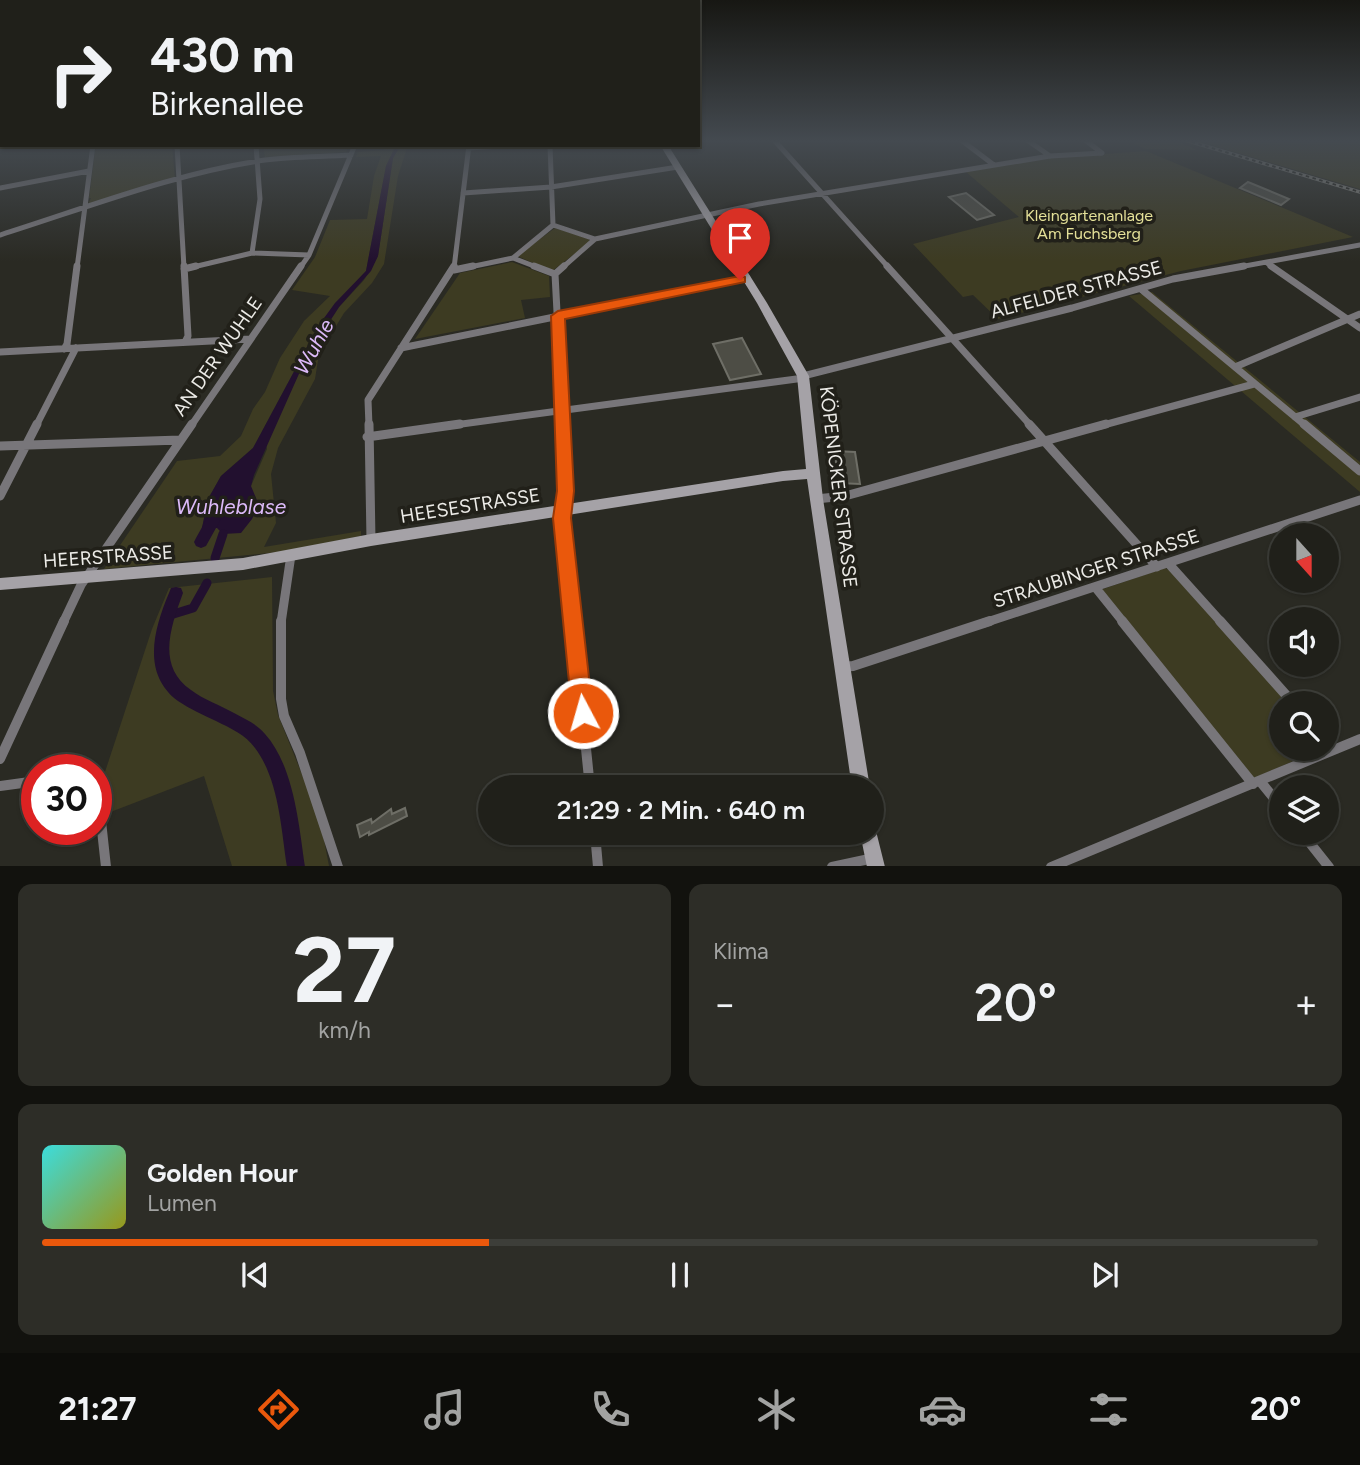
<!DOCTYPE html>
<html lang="de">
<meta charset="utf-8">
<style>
:root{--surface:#20201a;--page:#2d2d27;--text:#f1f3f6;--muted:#a2a3a2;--line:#3d3e39;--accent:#ea580c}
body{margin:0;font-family:Figtree,sans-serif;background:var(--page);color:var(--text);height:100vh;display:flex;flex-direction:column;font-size:26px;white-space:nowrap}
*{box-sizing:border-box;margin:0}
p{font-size:23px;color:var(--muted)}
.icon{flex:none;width:38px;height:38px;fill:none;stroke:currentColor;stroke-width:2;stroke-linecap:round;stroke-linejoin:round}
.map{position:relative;height:866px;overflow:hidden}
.drawer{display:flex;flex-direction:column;gap:18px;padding:18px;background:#12120e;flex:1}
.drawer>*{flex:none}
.banner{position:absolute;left:0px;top:0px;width:700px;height:147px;box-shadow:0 2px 5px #0004,0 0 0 2px var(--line);background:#20201a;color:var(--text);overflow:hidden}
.needle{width:46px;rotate:159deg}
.buttons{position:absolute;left:1269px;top:523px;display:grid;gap:14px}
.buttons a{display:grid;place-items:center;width:70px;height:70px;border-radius:50%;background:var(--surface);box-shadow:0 2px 5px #0004,0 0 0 2px var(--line);font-size:35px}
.speed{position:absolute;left:21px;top:754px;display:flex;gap:14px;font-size:35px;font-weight:700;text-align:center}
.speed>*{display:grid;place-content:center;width:91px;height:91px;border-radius:50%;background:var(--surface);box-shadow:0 2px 5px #0004,0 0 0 2px var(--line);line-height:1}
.speed .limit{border:10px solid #d22;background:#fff;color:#111}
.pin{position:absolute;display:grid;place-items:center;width:60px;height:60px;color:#fff;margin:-72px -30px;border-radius:50% 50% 50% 0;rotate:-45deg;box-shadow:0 0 7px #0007}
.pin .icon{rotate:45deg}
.me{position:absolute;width:77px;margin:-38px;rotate:354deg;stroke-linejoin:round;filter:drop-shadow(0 0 5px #0008)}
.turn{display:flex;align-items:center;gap:24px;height:147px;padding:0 35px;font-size:32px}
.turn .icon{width:91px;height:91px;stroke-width:2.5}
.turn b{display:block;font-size:49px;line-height:60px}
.big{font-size:52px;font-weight:600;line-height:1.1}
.drawer .widget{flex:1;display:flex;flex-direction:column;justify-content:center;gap:10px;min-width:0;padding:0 24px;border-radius:14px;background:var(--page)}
.drawer .dial{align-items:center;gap:0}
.dial b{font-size:91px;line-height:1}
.song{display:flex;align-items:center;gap:21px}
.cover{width:84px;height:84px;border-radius:10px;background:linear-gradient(135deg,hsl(180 70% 55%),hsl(60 70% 35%))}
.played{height:7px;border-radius:4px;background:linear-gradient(90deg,var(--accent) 35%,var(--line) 35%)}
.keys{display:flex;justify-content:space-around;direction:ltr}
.heat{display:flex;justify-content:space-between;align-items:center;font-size:38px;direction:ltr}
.drawer .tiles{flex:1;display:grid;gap:18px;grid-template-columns:1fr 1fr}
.widget:last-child{grid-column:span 2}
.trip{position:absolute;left:478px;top:775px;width:406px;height:70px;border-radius:35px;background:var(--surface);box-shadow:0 2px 5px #0004,0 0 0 2px var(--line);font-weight:600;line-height:70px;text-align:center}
.menu{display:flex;height:112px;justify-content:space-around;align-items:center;background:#0d0d0a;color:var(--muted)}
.menu .icon{width:49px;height:49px}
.menu .active{color:var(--accent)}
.menu b{font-size:32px;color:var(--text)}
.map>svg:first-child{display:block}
.green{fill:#3d3b22}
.water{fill:#22102f}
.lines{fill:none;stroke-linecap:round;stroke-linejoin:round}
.canal{stroke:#22102f;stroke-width:9}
.river{fill:#22102f;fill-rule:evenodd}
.building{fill:#4d4d45;stroke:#6e6e66;stroke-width:2}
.street-far3{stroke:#78767a;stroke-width:5}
.street-far2{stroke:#78767a;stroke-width:7}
.street-far1{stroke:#78767a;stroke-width:9}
.street{stroke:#78767a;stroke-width:10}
.secondary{fill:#a5a2a7;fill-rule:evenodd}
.rail-casing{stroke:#83827c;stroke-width:3.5}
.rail{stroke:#212019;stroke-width:2;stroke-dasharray:3.5;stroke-linecap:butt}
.route{fill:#ea580c;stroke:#983908;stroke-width:2}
.labels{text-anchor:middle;stroke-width:7;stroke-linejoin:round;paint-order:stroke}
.far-park-label{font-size:16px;fill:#e4e098;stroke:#212019}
.street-label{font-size:19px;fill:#ecebe7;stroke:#212019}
.water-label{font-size:21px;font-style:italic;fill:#dcbaf9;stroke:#212019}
</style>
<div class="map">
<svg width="1360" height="867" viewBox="0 0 1360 867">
<rect width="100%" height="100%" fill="#2a2a23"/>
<!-- green -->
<path class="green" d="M1128 140H1175L1197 150 1145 149Z
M1194 140H1360V189Z
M96 145H172L175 179 88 204 91 198H89Z
M263 145H349L346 152 265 157Z
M387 145H396L386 166 366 271 319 325 253 448 221 476 208 499 202 528H217L251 486 267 449 266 444 306 358 339 307 364 280 378 256 393 158 401 145H408L398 176 384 264 372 283 344 313 319 354 315 379 278 448 271 474 276 523 264 547 361 531V536L279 552 104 569 177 461 220 456 241 436 253 409 265 392 280 358 304 321 330 296 292 290 315 257 330 220 367 219 374 176 381 156 356 157 358 152 384 150Z
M1146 151 1353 237 1181 271 998 319 973 295 963 297 913 244 1019 217 966 172 1050 158Z
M555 228 589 239V243L552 271 517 256Z
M512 262 549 276 550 297 521 300 525 318 415 339 460 273Z
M1152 292 1360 462V492L1129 296Z
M1165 568 1169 570 1290 703 1281 704V749H1321L1254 778 1100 590Z
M272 577 273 691 278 715 320 819 329 866H232L204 776 108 813 105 772 152 629 169 588Z"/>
<!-- water -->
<path class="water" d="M396 145H401L393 158 378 256 371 271 339 307 306 358 254 475 251 486 259 505 252 519 241 533 223 534 217 528H202L208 499 221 476 253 448 319 325 335 303 366 271 386 166Z"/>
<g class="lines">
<!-- canal -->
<path class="canal" d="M215 558 223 534
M167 616 193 608 207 583"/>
<!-- river -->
<path class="river" d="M216 509 221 511 223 515 221 519 206 546 201 548 196 546 194 542 196 538 211 511Z
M176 587 181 588 183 593C171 626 156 666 191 690 204 700 220 705 234 713 245 719 257 724 265 734 294 766 299 826 305 867H287C281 828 279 780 255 748 246 735 230 728 216 721 203 715 190 709 178 701 141 673 154 629 169 593L171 588Z"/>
</g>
<!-- building -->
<path class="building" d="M1248 182 1289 199 1281 205 1240 188Z
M966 193 970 196 994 215 977 220 949 197Z
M742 338 761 374 730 380 713 344Z
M835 451 855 452 860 484 838 483Z
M405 808 407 816 369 835V832L360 837 357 825 371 819 372 823 391 809 392 814Z"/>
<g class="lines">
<!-- street-far3 -->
<path class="street-far3" d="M774 140 889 268
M961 140 994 165
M1027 140 1050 156
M1085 140 1102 153
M177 145 184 268
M550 145 553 225
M468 148 516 145
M0 188 89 171
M463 193 551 187 678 167
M0 235C86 208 175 173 265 160 293 156 323 157 351 155
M595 239 759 204 1050 156 1102 153
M252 253 260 199 256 145
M1267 263 1274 268
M77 268 93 145
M189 268 252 253 309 255
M300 268 309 255 355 145
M454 268 469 145
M465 268 513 258
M539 268 513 258 553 225 595 239 562 268
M1234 268 1360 245"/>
<!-- street-far2 -->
<path class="street-far2" d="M184 266 188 336 185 342
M534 266 555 274 564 266
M887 266 1031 426
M1271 266 1360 328
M184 269 196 266
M454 270 473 266
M555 274 563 426
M1141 289 1306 426
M401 348 747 278
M64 349 67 344 77 266
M0 352 250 339
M1235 367 1360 314
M803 376 1072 308 1173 279 1244 266
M1295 417 1360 397
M36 426 76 348
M191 426 301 266
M369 426 368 400 454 266
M447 426 804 378
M1100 426 1254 384"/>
<!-- street-far1 -->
<path class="street-far1" d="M369 424 371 540
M563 424 566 491 562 518 573 623
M1029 424 1157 567
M1304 424 1360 471
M367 437 460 424
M0 446 180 440
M0 496 37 424
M816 499 845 496 1106 424
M1169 564 1222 623
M1095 587 1124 623
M63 623 81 585 192 424
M281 623 291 555
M984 623 1360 500"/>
<!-- street -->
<path class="street" d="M281 621V699L284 716 300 753 338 867
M573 621 590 788
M1122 621 1253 784
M1220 621 1294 704
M842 667 853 666 990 621
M1326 740 1334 749
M0 759 64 621
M96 775 106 867
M1260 781 1281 807
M0 786 37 781
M595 833 598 867
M1302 833 1329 867
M832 867 874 858
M1051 867 1360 739"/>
<!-- secondary -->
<path class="secondary" d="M0 141H2V145H0Z
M660 145H668L767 303 809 376 823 499 870 788H852L807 479 783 481 371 546 243 570 0 590V578L243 558 371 534 783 471 806 469 797 376 757 303Z
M872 825 875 827 885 867H867L860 833H872Z"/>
<!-- rail casing -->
<g class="rail-casing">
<path id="rail" d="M1185 140 1360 192"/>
</g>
<!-- rail -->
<use href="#rail" class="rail"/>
</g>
<!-- sky -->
<linearGradient id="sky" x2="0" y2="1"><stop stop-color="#171713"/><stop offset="0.54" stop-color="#444a50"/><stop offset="1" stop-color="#444a50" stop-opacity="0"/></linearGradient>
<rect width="1360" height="261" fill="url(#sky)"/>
<!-- route -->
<path class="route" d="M740 276 745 277V282L565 319 574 491 571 518 593 713 590 721 583 724 575 721 572 713 553 518 557 491 551 316 558 311Z"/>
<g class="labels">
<!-- far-park labels -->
<g class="far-park-label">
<text x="1089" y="221">Kleingartenanlage<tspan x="1089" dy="18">Am Fuchsberg</tspan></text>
</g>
<!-- street labels -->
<g class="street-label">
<text transform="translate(1076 289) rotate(-15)" y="7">ALFELDER STRASSE</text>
<text transform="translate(217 356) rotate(-55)" y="7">AN DER WUHLE</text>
<text transform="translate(839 487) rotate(83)" y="7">KÖPENICKER STRASSE</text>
<text transform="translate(470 505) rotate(-9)" y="7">HEESESTRASSE</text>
<text transform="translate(108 556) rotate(-4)" y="7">HEERSTRASSE</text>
<text transform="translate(1096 568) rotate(-18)" y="7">STRAUBINGER STRASSE</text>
</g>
<!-- water labels -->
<g class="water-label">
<text transform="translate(314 347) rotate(-61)" y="7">Wuhle</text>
<text x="231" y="514">Wuhleblase</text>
</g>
</g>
</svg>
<div class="buttons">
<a><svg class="needle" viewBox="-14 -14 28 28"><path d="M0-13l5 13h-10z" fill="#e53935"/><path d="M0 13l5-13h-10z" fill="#a2a3a2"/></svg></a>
<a><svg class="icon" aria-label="sound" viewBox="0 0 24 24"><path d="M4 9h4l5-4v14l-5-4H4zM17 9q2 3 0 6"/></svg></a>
<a><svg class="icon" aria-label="search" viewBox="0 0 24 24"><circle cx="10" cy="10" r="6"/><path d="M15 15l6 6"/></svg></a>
<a><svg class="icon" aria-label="layers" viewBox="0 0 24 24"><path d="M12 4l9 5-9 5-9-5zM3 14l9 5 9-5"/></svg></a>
</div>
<div class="speed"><div class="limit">30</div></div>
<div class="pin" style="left:740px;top:280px;background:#d93025"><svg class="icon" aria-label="arrive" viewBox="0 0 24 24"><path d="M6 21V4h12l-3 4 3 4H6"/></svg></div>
<svg class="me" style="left:583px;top:713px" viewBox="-20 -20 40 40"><circle r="17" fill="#ea580c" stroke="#fff" stroke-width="3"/><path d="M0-11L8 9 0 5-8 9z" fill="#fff"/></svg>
<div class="trip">21:29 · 2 Min. · 640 m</div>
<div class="banner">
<div class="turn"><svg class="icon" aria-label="right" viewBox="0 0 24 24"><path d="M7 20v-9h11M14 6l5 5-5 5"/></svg><div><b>430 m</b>Birkenallee</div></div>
</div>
</div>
<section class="drawer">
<div class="tiles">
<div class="widget dial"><b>27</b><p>km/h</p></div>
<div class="widget"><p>Klima</p>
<div class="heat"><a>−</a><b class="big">20°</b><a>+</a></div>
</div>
<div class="widget">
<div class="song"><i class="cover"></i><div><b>Golden Hour</b><p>Lumen</p></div></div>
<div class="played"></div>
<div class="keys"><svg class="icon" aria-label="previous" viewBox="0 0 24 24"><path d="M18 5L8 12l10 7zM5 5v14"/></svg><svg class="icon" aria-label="pause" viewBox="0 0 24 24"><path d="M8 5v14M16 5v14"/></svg><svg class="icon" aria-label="next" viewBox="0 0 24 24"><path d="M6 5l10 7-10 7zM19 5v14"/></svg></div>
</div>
</div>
</section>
<nav class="menu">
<b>21:27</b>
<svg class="icon active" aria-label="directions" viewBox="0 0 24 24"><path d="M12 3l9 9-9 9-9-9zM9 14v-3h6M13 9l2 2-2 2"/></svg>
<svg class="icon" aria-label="music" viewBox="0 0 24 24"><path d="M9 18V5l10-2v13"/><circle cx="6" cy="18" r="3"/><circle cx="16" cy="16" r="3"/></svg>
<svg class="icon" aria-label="phone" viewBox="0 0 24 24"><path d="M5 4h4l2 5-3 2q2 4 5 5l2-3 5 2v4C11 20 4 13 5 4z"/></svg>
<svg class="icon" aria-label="climate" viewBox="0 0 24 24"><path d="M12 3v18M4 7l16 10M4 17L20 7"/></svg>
<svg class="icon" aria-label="car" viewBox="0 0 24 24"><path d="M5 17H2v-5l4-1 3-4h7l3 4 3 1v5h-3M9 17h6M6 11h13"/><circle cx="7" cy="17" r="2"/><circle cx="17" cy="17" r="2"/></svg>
<svg class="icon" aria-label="filters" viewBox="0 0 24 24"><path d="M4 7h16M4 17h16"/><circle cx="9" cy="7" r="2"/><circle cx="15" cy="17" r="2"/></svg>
<b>20°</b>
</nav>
